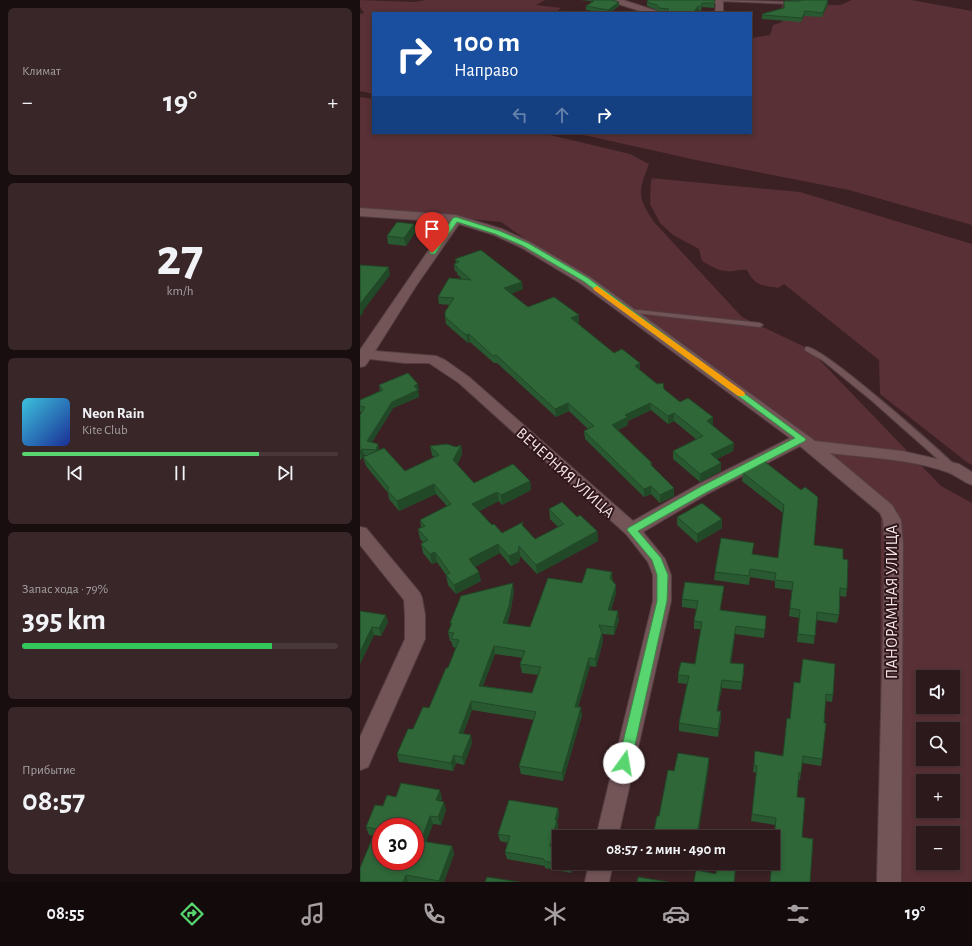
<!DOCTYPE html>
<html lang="ru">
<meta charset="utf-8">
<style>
:root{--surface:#2c191b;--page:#382628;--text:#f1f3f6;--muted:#a6a0a3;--line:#48383a;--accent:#58d56f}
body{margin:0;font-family:"Alegreya Sans",sans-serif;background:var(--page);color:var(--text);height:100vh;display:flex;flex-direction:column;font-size:15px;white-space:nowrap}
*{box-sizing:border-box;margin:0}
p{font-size:13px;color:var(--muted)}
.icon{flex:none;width:22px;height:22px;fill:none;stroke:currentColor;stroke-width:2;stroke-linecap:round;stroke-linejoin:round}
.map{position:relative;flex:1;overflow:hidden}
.drawer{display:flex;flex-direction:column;gap:8px;padding:8px;background:#180e0f;width:360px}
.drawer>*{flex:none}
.banner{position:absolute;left:12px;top:12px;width:380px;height:122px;border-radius:0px;box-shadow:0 2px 6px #0003,0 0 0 1px var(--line);background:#1a4fa0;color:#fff;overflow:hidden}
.controls{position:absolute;left:556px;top:670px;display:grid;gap:8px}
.controls a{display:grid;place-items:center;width:44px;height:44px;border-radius:0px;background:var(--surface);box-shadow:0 2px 6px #0003,0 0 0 1px var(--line);font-size:20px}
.speed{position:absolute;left:12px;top:818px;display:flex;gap:8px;font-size:20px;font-weight:700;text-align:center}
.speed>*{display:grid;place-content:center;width:52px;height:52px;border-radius:50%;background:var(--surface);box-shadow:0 2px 6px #0003,0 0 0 1px var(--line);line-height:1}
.speed .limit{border:6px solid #d22;background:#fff;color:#111}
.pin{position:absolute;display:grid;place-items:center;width:34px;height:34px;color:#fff;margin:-41px -17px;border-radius:50% 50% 50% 0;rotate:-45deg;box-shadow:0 0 4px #0007}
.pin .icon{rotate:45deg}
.me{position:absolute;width:44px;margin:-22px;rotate:13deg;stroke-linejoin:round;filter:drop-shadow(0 0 3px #0008)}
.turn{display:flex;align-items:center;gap:14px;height:84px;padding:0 16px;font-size:18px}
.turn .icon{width:52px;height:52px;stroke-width:2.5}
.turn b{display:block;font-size:28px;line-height:34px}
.lanes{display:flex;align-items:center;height:38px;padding:0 16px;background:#0003;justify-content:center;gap:20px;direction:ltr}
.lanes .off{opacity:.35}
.big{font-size:30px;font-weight:600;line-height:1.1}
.drawer .card{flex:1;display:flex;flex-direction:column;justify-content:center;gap:6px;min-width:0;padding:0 14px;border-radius:6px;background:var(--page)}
.drawer .dial{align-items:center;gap:0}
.dial b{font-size:52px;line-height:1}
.song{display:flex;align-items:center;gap:12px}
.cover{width:48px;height:48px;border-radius:6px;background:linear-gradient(135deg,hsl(190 70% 55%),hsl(230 70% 35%))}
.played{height:4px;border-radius:2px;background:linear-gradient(90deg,var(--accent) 75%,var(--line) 75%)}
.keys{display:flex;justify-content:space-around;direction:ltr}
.heat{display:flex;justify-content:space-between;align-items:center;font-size:22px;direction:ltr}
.charge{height:6px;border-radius:3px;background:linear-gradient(90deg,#34c759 79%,var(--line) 0)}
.trip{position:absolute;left:192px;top:830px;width:228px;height:40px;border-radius:0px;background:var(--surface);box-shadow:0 2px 6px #0003,0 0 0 1px var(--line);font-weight:600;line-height:40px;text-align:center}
.dock{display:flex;height:64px;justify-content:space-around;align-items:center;background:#120a0b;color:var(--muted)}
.dock .icon{width:28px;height:28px}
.dock .on{color:var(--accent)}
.dock b{font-size:18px;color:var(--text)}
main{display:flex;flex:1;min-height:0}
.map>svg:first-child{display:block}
.green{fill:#583035;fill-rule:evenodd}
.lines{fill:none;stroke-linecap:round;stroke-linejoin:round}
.lane-casing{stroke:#543e42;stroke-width:2}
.street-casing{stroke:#543e42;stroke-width:2}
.lane{fill:#735558;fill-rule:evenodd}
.street{fill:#735558;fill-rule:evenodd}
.wall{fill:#285930;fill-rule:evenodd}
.shaded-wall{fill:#214827}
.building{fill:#2f6738;stroke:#214827;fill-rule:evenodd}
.route{fill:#58d56f;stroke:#398a48}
.slow{fill:#f59e0b}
.labels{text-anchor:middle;stroke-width:4;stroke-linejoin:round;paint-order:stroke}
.street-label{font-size:16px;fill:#f6e4e6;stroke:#30171b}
</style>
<main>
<section class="drawer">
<div class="card"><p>Климат</p>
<div class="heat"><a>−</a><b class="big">19°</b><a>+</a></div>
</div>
<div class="card dial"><b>27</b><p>km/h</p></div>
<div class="card">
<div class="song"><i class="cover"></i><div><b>Neon Rain</b><p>Kite Club</p></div></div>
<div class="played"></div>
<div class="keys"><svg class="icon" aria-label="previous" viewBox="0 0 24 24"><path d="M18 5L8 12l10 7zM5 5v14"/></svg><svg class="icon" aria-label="pause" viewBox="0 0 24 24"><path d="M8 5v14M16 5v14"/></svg><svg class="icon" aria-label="next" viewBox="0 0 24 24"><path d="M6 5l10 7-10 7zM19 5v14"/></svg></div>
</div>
<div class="card"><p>Запас хода · 79%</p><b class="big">395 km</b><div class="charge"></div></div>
<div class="card"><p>Прибытие</p><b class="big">08:57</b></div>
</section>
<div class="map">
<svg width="612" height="882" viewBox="0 0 612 882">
<rect width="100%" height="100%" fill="#3b2124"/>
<!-- green -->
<path class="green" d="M0 0 55 2 65 0H185L176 5 201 8 195 13H13V94L0 91V14L4 13 0 7Z
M492 0H551L612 11V225L489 190 336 160 215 133H391V38L410 35 413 25 422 22 424 19 420 13 422 4 480 5Z
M0 97 13 99V133H182L270 154 289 164C278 193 277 196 294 222L382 317 449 349 581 486 612 503V882H520L521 500 451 440 141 222 0 209ZM563 677H593V707H563ZM563 729H593V759H563ZM563 781H593V811H563ZM563 833H593V863H563Z
M290 178 440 192 612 244V465L608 463 520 394 519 360 424 284 418 288C402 285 395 286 387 270 380 269 374 272 367 271 358 271 349 265 342 261L339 249 313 235 300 223 290 204 291 180H293Z"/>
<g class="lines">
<!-- lane casing -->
<g class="lane-casing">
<path id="lane" d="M356 0 433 2 435 3 433 4 358 1Z
M268 309 400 323 403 325 400 327 266 312 265 311 266 310Z
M446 347C462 345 578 449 596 466L597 468 596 470H590L511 400 462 360 446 351 445 349Z"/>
</g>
<!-- street casing -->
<g class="street-casing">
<path id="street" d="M251 0H263L297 11 298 13H286L252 2Z
M352 0H361L363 2V13H355L356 4Z
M0 208 96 215 142 229 170 242 230 277 455 441 542 451 599 464 612 472V485C603 482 596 475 587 472 550 459 509 458 470 453L532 505 541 520 543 544 541 882H517L525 544 523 520 520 513 440 446 349 493 283 532 305 559 311 575V601L258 837H236L293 601V575L288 562 266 534 99 383 69 363H45L10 359 5 366 0 367V350L88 222 0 216ZM99 224 134 235 162 248 220 283 430 438 337 485 273 521 109 377 85 360 76 356 15 351 56 286Z
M0 527 6 528 60 593 62 598 65 615V639L8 767 0 770V737L45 639V615L44 600 0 545Z
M229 863H253L249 882H225Z"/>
</g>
<!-- lane -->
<use href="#lane" class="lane"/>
<!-- street -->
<use href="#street" class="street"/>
</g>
<!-- wall -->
<path class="wall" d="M220 0H252L259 2V6L249 13H245L226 10V6L231 3V1Z
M355 0 354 8 342 7 341 11 338 10 336 13 299 12 297 10 287 6V2Z
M423 0H467L468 4 462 17 444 16 441 22 402 19V14L423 8 440 1Z
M56 231 46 246 28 244 27 236Z
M95 259 163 289 151 294 168 307 219 323 218 324 254 353 280 370 320 402 353 425H352L374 443 373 451 357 459 361 463V471L340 482 313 459V451L337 440 314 421 308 424 291 410 268 421V425L258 430 292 463V467L314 488V496L300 503 291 494 284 497 225 439 224 431 228 429 209 411 196 417 137 363H134L110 342 108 343 86 324 85 317 90 305 79 304 78 297 102 279 97 274V272L95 271 94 264 96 263Z
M19 385 59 390 58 391 59 397 33 408 12 442 18 444 19 450 45 471 74 457 72 455 70 446 96 447 101 445 102 454 97 465 114 483 170 481 171 490 142 505 139 501 119 511 132 525 142 533 163 526 175 539 198 527 190 519 189 509 217 517 237 531 238 541 177 574 160 556 159 562 151 566 140 553 115 567 121 581 96 594 88 585 86 575 77 562 72 564 63 553 61 544 63 542 60 539 58 529 61 527 60 520 87 506 76 494 39 511 29 499 28 493 6 466 3 457 7 455H4L1 460 0 459V415L2 412H0V400L20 391Z
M404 461 454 545 483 559 487 589 486 597 480 596 479 615 477 623 456 620 454 644 437 642 439 618 429 616 432 590 415 588V581L390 577 389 585 354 580 355 572 393 555 418 558 423 513 382 481 383 473Z
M317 517 362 528 337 543 317 525Z
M252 572V581L256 593 251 610 259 620 254 635 242 634 243 641 236 667 230 666 218 707 222 715 203 781 161 774 159 766 174 720 112 710 103 734 112 743 104 765 96 763 93 771 39 762 37 754 53 729 69 708 88 668 96 648 93 647 91 641H90L88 632 91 627 90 623 154 591 150 614 147 624 170 627 222 583ZM135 654 163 658 160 664 162 673 178 675 172 693 123 686Z
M364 586 363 594 360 610 406 616 404 638 375 634 371 663 384 672 381 690 362 688 357 711 361 719 358 737 319 731V723L327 684 318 683V675L335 664 341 629H334V621L337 609 322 607V599Z
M0 611 28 622 21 636 14 635 0 664Z
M434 682 473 695 472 702 465 701 462 759 461 766 442 763 440 780 438 779 437 797 442 837 450 882 415 825 391 821 397 773 393 772 395 751 422 756 430 719Z
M82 798 81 801 86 810 81 825 73 824 66 842 92 846 94 854 84 882H0L13 836 9 835 6 827 23 806Z
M198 808 199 815 197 820 198 828 193 847 199 863H214L211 873 185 868V866L147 859 145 852 148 843 140 841 138 834Z
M305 863H334L333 869 305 864Z"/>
<!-- shaded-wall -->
<path class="shaded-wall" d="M468 0V4L462 17 463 13Z
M259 2V6L248 13V10Z
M338 6V10L336 13H333Z
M445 11 444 16 441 22 442 18Z
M54 224 56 231 46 246 44 238Z
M29 267 30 275 3 311V313L0 317V304Z
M162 282 163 289 145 296 144 288Z
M219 315V323L212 326 211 318Z
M109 334 110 342 108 343 106 335Z
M280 363V371L275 366Z
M58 384 59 390 58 391 59 397 33 408 9 447 7 441 32 402 54 386Z
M208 403 209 411 196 417 195 409Z
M290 403 291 410 268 421V425L252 433V425L265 415Z
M314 413V421L308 424V416Z
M353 417V425L346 429 347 421Z
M374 443 373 451 350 462 351 454Z
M18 444 19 450 18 457 16 450Z
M101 445 102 454 95 470 93 460Z
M2 449 4 455 1 460 0 452Z
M361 463V471L340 482V474Z
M170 481 171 490 142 505 141 495Z
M74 484 76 494 39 511 37 501Z
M291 486V494L284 497V489Z
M314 488V496L300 503V495Z
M137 492 139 501 114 514 112 504Z
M362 519V528L337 543V534Z
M237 531 238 541 177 574 176 565Z
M138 544 140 553 111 569 109 559Z
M159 546 160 556 159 562 151 566 149 556Z
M75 552 77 562 72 564 70 554Z
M119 572 121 581 96 594 94 585Z
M252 572 253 580 251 587 250 578Z
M153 583 154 591 150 614 144 631 143 623Z
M256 585V593L249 618 248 610Z
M258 611 259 620 254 635V627Z
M26 615 28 622 21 636 19 628Z
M376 626 375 634 370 671V663Z
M12 627 14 635 0 664V652Z
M242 633 243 641 236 667 235 659Z
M134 646 135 654 120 694 119 686Z
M229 658 230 666 216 715 215 707Z
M362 680V688L356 719 357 711Z
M111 701 112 710 100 741 99 733Z
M221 707 222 715 203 781 202 773Z
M361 711V719L358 737V729Z
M111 735 112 743 104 765 102 757Z
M94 755 96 763 93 771 91 763Z
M349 758V766L338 837H337Z
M80 790 82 798 78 809 76 800Z
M84 802 86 810 81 825 78 817Z
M198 808 199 815 197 820 198 828 191 853 190 846 195 820Z
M70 816 73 824 63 849 61 841Z
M92 846 94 854 84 882H79Z
M211 863H214L211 873 210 866Z
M46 875 48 882H43Z"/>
<!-- building -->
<path class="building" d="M232 0H252L259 2 248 10 226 6 234 1H231Z
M288 0H355L354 3H342L341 7 338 6 333 13H305L309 9 299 8 297 5 287 2Z
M442 0H468L463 13 445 11 442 18 403 15 402 14 424 8V1H439Z
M37 222 54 224 44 238 27 236Z
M121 250 162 282 144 288 168 307 194 297 219 315 211 318 254 353 262 349 280 363 275 366 297 384 303 383 304 389 320 402 328 398 353 417 347 421 374 443 351 454 361 463 340 474 313 451 343 436 314 413 308 416 290 403 265 415 268 417 252 425 292 463 290 464 314 488 300 495 291 486 284 489 224 431 234 426 208 403 195 409 136 355 133 356 109 334 106 335 85 317V312L94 298 78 297 89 278 111 280 96 267H97L94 264 99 262 95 259Z
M0 265 29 267 0 304 1 305 0 307Z
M48 373 58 384 54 386 58 390 32 402 7 441 18 444 16 450 2 449 0 452V415L5 407 0 406V400L23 390 19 385Z
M87 444 96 447 101 445 93 460 114 483 153 464 170 481 141 495 137 492 112 504 132 525 134 524 142 533 163 522 162 525 175 539 204 524 189 509 202 502 217 517 220 515 237 531 176 565 159 546 158 552 149 556 138 544 109 559 119 572 94 585 86 575 90 573 75 552 70 554 61 544 68 540 58 529 65 526 60 520 91 504 74 484 37 501 27 490 29 488 3 457 24 448 45 471 79 455 70 446Z
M404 461 441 490 445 487 458 497 454 545 483 549V559L488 560 487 589 480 588 479 615 457 612 455 636 438 634 440 610 430 608 433 582 415 580 416 573 390 569 389 576 355 572 361 538 394 543 392 554 418 558 424 505 383 473Z
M342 503 362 519 337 534 317 517Z
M227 568 252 572 250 578 256 585 248 610 258 611 254 627 239 625 242 633 235 659 229 658 215 707H221L202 773 159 766 176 712 111 701 99 733 111 735 102 757 94 755 91 763 37 754 48 729H53L63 707 69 708 86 668H88L99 640 91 639 94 633 88 632 92 623H90L101 596 153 583 149 606 143 623 170 627 188 578 222 583ZM134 646 165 651 160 664 181 667 172 693 119 686Z
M325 582 364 586 360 610 406 616 405 630 376 626 370 663 384 664 382 682 362 680 357 711H361L358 729 319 723 329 676 318 675 321 662 335 664 342 622 334 621 338 601 322 599Z
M0 611 26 615 19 628 12 627 0 652Z
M443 659 475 664 473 695 466 694 464 723H466L462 759 443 756 441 773 439 772 437 797 445 798 442 837 453 839 450 882H410L412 863H413V849L416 818 392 814 397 766 394 765 395 751 423 756 427 718 430 719 434 682 440 683Z
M318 753 349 758 337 837H293L297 816H299L308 770 314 771Z
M41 783 80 790 76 800 84 802 78 817 70 816 61 841 92 846 79 881 46 875 43 882H0V868L16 829 6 827 15 805 23 806 27 795 36 797ZM21 827H55V861H21Z
M149 800 198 808 195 820H197L190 846 199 848V863H211L210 866 184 861V859L145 852 150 836 138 834Z
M357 863H376L374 882H334L336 870 356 874Z
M127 877 159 882H125Z
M278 877 308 882H277Z"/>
<!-- route -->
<path class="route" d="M96 217 140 231 168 243 228 278 446 439 445 441 347 492 278 531 301 558 308 575 307 601 271 763 269 767 264 769 260 767 258 763 297 601V575L292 560 267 530 268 528 340 487 435 438 223 281 163 246 135 234 97 222 75 254H70V251L93 218Z"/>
<!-- slow -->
<path class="slow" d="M237 286 384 392 385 394 384 396H378L234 290 233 288Z"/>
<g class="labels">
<!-- street labels -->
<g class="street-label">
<text transform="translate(206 472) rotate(42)" y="6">ВЕЧЕРНЯЯ УЛИЦА</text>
<text transform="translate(531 602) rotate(-90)" y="6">ПАНОРАМНАЯ УЛИЦА</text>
</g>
</g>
</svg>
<div class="controls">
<a><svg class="icon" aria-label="sound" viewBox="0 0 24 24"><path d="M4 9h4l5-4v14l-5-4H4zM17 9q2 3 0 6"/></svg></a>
<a><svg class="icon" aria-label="search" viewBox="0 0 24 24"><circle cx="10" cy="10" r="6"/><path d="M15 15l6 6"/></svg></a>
<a>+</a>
<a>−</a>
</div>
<div class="speed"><div class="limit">30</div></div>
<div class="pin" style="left:72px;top:253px;background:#d93025"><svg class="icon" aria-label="arrive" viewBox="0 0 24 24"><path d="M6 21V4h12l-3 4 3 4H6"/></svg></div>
<svg class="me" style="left:264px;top:763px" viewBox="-20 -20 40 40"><circle r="19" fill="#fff"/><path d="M0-13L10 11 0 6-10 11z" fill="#58d56f"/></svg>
<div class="trip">08:57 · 2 мин · 490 m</div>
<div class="banner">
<div class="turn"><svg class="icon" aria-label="right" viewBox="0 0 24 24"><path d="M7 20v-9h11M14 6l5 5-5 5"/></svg><div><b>100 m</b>Направо</div></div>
<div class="lanes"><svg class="icon off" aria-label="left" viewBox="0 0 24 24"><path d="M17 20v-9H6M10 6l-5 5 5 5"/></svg><svg class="icon off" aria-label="ahead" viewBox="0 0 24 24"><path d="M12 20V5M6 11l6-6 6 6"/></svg><svg class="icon" aria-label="right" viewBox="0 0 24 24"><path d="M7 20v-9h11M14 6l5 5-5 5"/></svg></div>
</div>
</div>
</main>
<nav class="dock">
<b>08:55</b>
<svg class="icon on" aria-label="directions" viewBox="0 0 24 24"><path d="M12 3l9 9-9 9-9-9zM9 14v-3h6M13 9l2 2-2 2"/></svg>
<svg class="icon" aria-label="music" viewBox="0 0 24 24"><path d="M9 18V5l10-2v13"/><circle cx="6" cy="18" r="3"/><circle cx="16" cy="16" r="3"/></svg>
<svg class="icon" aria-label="phone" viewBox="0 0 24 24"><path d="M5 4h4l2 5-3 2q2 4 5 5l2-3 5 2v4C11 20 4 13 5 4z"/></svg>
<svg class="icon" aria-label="climate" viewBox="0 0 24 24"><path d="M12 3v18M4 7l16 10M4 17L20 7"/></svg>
<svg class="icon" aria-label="car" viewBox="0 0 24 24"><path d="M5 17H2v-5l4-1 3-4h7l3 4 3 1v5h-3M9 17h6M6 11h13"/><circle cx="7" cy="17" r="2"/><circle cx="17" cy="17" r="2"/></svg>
<svg class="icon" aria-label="filters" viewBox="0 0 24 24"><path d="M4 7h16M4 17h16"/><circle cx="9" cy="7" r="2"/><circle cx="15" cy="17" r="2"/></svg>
<b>19°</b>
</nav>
